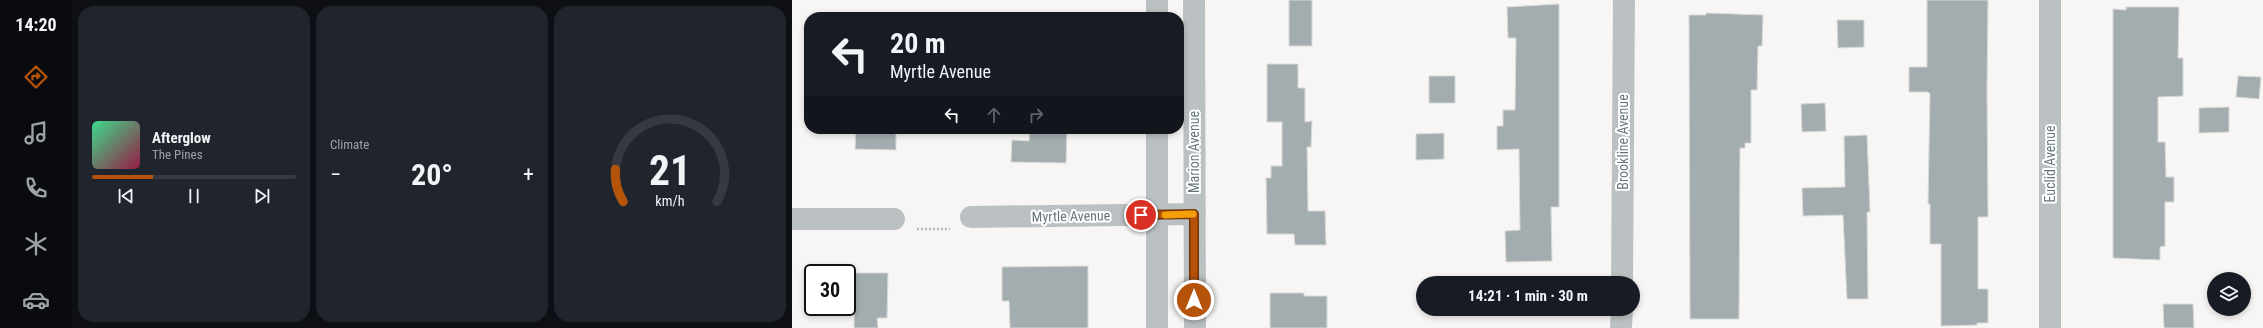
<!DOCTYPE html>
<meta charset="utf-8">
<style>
:root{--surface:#171b24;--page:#20242c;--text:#f1f3f6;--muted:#9ea1a6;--line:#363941;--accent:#b45309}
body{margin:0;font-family:"Roboto Condensed",sans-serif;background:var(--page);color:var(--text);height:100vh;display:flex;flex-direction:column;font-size:15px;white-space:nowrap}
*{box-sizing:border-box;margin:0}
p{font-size:13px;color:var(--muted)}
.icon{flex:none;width:22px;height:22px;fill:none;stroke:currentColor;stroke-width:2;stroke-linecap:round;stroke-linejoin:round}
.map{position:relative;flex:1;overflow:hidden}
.drawer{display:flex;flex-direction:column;gap:6px;padding:6px;background:#0d0f14;width:720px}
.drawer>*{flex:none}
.banner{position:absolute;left:12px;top:12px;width:380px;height:122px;border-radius:16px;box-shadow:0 2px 6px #0003;background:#171b24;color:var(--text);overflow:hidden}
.buttons{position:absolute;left:1415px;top:272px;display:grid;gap:8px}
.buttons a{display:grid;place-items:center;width:44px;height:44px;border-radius:50%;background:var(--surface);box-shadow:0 2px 6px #0003;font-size:20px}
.speed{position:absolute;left:12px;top:264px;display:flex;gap:8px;font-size:20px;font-weight:700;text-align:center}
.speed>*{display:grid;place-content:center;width:52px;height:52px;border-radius:50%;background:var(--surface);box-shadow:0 2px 6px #0003;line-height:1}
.speed .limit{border:2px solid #111;border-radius:6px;background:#fff;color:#111}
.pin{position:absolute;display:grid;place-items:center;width:34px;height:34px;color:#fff;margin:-17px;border:2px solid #fff;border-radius:50%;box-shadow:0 1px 4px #0007}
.me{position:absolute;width:44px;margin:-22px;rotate:0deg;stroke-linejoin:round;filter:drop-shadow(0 0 3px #0008)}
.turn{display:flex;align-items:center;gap:14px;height:84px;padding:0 20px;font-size:18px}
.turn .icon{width:52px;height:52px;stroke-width:2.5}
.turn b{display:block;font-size:28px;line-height:34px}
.lanes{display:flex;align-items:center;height:38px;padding:0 20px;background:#0003;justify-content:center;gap:20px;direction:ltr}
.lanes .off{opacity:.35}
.big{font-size:30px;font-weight:700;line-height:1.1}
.drawer .tile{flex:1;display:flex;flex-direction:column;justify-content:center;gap:6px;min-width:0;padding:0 14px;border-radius:16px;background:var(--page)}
.drawer .dial{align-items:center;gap:0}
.dial svg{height:104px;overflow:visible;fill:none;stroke:var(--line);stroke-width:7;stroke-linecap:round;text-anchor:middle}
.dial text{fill:var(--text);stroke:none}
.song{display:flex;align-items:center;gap:12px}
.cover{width:48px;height:48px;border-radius:6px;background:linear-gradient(135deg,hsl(150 70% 55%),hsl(340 70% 35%))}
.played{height:4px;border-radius:2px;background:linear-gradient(90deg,var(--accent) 30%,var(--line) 30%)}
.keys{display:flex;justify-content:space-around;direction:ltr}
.heat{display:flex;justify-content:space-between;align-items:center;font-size:22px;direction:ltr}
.drawer .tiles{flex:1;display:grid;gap:6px;grid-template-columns:repeat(3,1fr)}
.trip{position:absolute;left:624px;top:276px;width:224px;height:40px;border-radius:20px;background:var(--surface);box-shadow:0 2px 6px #0003;font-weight:700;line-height:40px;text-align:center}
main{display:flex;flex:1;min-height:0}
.dock{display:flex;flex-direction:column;width:72px;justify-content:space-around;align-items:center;background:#090b0e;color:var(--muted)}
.dock .icon{width:28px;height:28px}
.dock .active{color:var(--accent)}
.dock b{font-size:18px;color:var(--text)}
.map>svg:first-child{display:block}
.building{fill:#a3adb0;stroke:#d8d8d6}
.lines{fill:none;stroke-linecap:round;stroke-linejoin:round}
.path{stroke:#b6babc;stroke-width:2.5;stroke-dasharray:2 2;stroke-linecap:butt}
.minor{stroke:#bbc1c3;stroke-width:22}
.route-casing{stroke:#753606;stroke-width:10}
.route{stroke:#b45309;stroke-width:7}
.slow{stroke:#f59e0b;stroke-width:7}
.labels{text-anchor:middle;stroke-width:4;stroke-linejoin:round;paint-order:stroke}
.street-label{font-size:14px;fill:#64767c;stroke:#fff}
</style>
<main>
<nav class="dock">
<b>14:20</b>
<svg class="icon active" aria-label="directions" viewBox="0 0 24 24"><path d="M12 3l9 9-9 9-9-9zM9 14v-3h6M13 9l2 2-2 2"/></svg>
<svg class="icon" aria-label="music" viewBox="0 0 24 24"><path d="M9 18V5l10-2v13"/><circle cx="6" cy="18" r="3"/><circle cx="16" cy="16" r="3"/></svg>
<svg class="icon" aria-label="phone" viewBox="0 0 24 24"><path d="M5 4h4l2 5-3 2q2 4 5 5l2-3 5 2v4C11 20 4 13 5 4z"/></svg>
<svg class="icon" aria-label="climate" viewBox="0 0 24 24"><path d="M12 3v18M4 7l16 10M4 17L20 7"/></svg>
<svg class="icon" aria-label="car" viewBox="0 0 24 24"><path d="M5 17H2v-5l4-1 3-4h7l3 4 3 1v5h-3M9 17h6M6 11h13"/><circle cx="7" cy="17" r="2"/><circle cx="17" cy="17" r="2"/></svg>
</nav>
<section class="drawer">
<div class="tiles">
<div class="tile">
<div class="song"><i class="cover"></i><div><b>Afterglow</b><p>The Pines</p></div></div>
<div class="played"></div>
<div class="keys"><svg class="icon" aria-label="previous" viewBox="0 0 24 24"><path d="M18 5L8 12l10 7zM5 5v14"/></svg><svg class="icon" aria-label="pause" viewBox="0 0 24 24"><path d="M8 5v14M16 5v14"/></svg><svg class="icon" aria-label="next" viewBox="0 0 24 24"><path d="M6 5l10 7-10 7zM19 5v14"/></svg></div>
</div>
<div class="tile"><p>Climate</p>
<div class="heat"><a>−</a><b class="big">20°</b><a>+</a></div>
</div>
<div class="tile dial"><svg viewBox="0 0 100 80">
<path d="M14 69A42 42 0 1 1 86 69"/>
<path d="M14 69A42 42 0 0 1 8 44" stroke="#b45309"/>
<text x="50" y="56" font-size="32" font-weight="700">21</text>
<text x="50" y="72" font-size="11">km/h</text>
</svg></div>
</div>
</section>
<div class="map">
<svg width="1471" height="328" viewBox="0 0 1471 328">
<rect width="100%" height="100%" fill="#f7f6f4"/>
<!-- building -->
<path class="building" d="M497 0H520V46H497Z
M1135 0H1196L1195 91 1196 217H1186V289H1196V323H1185V325L1149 326V244H1138V204H1136L1138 94 1136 92H1117V67H1135Z
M767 4V207H759L760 261 714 262 713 231 728 230 727 149 705 150V126H711V110H723L724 38H716L715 7Z
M1334 7H1387L1386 58H1391V96L1366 97V142H1373L1374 177H1382V202H1373V246L1368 247V260L1321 258V9L1334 10Z
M914 13 971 15 970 46H966L965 90H959V143H953V148H948L947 319H898L897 15H914Z
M1045 20H1072V47L1046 48Z
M475 64H506V88H513V122L520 121 519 147H515L516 211H533L534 245H503L502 234H475L474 178H479V166H490V122H475Z
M637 76H663V103H637Z
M1446 76 1469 77 1467 99 1444 97Z
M1033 103 1034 131 1010 132 1009 104Z
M1437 107V132L1407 133V108Z
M64 129H104V150L63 149Z
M238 129H275L274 163 219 162 220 140 237 141Z
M652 133V159L624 160V134Z
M1075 135 1078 212H1075L1076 299H1055L1051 215 1011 216 1010 188 1053 187 1052 136Z
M296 266V328H218L217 301H210V267Z
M63 273H96L95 318H85L86 328H62Z
M478 293H512V296H535V328H478Z
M1371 304H1401L1402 328H1372Z"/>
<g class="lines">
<!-- path -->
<path class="path" d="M125 229H158"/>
<!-- minor -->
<path class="minor" d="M402 0 403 328
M365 17V0
M179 217 403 214
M0 219H102
M830 283 832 0
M365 328V129
M829 328 830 309
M1258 328V0"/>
</g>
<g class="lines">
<!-- route casing -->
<g class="route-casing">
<path id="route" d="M349 215 402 214V300"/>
</g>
<!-- route -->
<use href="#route" class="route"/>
<!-- slow -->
<path class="slow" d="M373 215 401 214"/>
</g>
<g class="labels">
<!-- street labels -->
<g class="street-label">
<text transform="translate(831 142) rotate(-90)" y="5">Brookline Avenue</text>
<text transform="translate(402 152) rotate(-90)" y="5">Marion Avenue</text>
<text transform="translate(1258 164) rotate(-90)" y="5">Euclid Avenue</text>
<text transform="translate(279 216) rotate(-1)" y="5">Myrtle Avenue</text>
</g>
</g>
</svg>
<div class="buttons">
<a><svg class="icon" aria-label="layers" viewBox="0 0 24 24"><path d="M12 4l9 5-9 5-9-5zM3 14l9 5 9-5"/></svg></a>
</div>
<div class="speed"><div class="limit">30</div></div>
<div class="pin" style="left:349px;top:215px;background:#d93025"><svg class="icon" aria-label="arrive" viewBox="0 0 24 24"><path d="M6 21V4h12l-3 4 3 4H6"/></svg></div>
<svg class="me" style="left:402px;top:300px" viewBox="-20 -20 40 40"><circle r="17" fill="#b45309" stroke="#fff" stroke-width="3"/><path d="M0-11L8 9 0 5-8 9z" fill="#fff"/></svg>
<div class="trip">14:21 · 1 min · 30 m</div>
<div class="banner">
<div class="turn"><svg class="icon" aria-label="left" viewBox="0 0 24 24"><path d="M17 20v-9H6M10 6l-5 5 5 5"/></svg><div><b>20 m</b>Myrtle Avenue</div></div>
<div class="lanes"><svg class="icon" aria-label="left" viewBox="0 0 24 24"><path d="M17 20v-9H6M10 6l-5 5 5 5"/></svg><svg class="icon off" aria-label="ahead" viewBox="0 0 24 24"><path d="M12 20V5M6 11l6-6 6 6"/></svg><svg class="icon off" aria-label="right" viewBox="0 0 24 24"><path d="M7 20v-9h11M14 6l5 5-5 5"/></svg></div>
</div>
</div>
</main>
